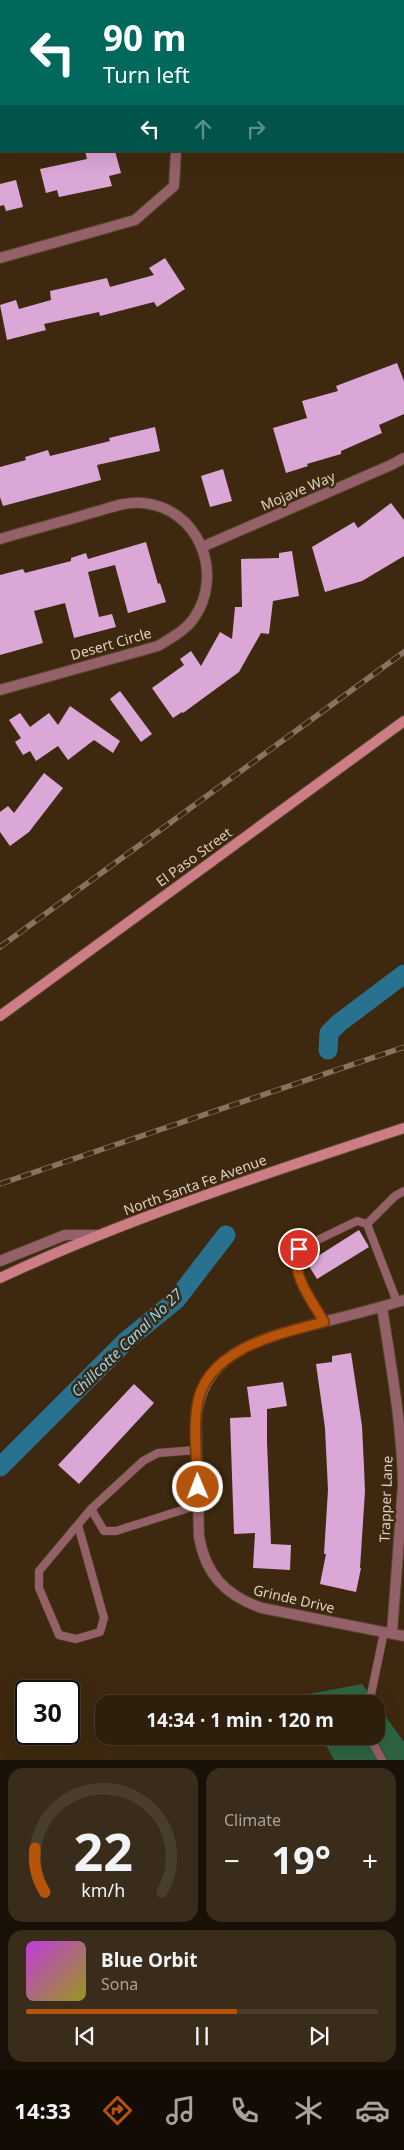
<!DOCTYPE html>
<meta charset="utf-8">
<style>
:root{--surface:#2e1f0c;--page:#3a2c1a;--text:#f1f3f6;--muted:#a7a29d;--line:#493d2d;--accent:#b45309}
body{margin:0;font-family:"Noto Sans",sans-serif;background:var(--page);color:var(--text);height:100vh;display:flex;flex-direction:column;font-size:19px;white-space:nowrap}
*{box-sizing:border-box;margin:0}
p{font-size:16px;color:var(--muted)}
.icon{flex:none;width:28px;height:28px;fill:none;stroke:currentColor;stroke-width:2;stroke-linecap:round;stroke-linejoin:round}
.map{position:relative;height:1760px;overflow:hidden}
.panel{display:flex;flex-direction:column;gap:8px;padding:8px;background:#191107;flex:1}
.panel>*{flex:none}
.guide{position:absolute;left:0px;top:0px;width:405px;height:152px;box-shadow:0 5px 20px #0002,0 0 0 1px var(--line);background:#00695c;color:#fff;overflow:hidden}
.speed{position:absolute;left:15px;top:1680px;display:flex;gap:10px;font-size:25px;font-weight:700;text-align:center}
.speed>*{display:grid;place-content:center;width:65px;height:65px;border-radius:50%;background:var(--surface);box-shadow:0 5px 20px #0002,0 0 0 1px var(--line);line-height:1}
.speed .limit{border:2px solid #111;border-radius:8px;background:#fff;color:#111}
.pin{position:absolute;display:grid;place-items:center;width:42px;height:42px;color:#fff;margin:-21px;border:2px solid #fff;border-radius:50%;box-shadow:0 1px 5px #0007}
.me{position:absolute;width:55px;margin:-28px;rotate:359deg;stroke-linejoin:round;filter:drop-shadow(0 0 4px #0008)}
.turn{display:flex;align-items:center;gap:18px;height:105px;padding:0 20px;font-size:22px}
.turn .icon{width:65px;height:65px;stroke-width:2.5}
.turn b{display:block;font-size:35px;line-height:42px}
.lanes{display:flex;align-items:center;height:48px;padding:0 20px;background:#0003;justify-content:center;gap:25px;direction:ltr}
.lanes .off{opacity:.35}
.big{font-size:38px;font-weight:700;line-height:1.1}
.panel .widget{flex:1;display:flex;flex-direction:column;justify-content:center;gap:8px;min-width:0;padding:0 18px;border-radius:15px;background:var(--page)}
.panel .dial{align-items:center;gap:0}
.dial svg{height:130px;overflow:visible;fill:none;stroke:var(--line);stroke-width:7;stroke-linecap:round;text-anchor:middle}
.dial text{fill:var(--text);stroke:none}
.song{display:flex;align-items:center;gap:15px}
.cover{width:60px;height:60px;border-radius:8px;background:linear-gradient(135deg,hsl(290 70% 55%),hsl(60 70% 35%))}
.played{height:5px;border-radius:2px;background:linear-gradient(90deg,var(--accent) 60%,var(--line) 60%)}
.keys{display:flex;justify-content:space-around;direction:ltr}
.heat{display:flex;justify-content:space-between;align-items:center;font-size:28px;direction:ltr}
.panel .tiles{flex:1;display:grid;gap:8px;grid-template-columns:1fr 1fr}
.widget:last-child{grid-column:span 2}
.trip{position:absolute;left:95px;top:1695px;width:290px;height:50px;border-radius:15px;background:var(--surface);box-shadow:0 5px 20px #0002,0 0 0 1px var(--line);font-weight:700;line-height:50px;text-align:center}
.tabs{display:flex;height:80px;justify-content:space-around;align-items:center;background:#120c05;color:var(--muted)}
.tabs .icon{width:35px;height:35px}
.tabs .current{color:var(--accent)}
.tabs b{font-size:22px;color:var(--text)}
.map>svg:first-child{display:block}
.green{fill:#2c6441}
.lines{fill:none;stroke-linecap:round;stroke-linejoin:round}
.canal{stroke:#287290;stroke-width:19}
.building{fill:#daa7d6}
.service-casing{stroke:#57442c;stroke-width:9}
.minor-casing{stroke:#57442c;stroke-width:12}
.tertiary-casing{stroke:#57442c;stroke-width:12}
.secondary-casing{stroke:#57442c;stroke-width:12}
.service{stroke:#936167;stroke-width:8}
.minor{stroke:#936167;stroke-width:10}
.tertiary{stroke:#936167;stroke-width:10}
.secondary{stroke:#cc7d86;stroke-width:10}
.rail-casing{stroke:#867460;stroke-width:5.5}
.rail{stroke:#3e2910;stroke-width:4;stroke-dasharray:11;stroke-linecap:butt}
.route-casing{stroke:#753606;stroke-width:12}
.route{stroke:#b45309;stroke-width:9}
.labels{text-anchor:middle;stroke-width:5;stroke-linejoin:round;paint-order:stroke}
.street-label{font-size:14px;fill:#ddcfc1;stroke:#3e2910}
.water-label{font-size:15px;font-style:italic;fill:#89d8fc;stroke:#3e2910}
</style>
<div class="map">
<svg width="404" height="1760" viewBox="0 0 404 1760">
<rect width="100%" height="100%" fill="#3e2910"/>
<!-- green -->
<path class="green" d="M362 1684 404 1742V1760H334L321 1736H376V1704H302L298 1696Z"/>
<g class="lines">
<!-- canal -->
<path class="canal" d="M328 1050 329 1033 339 1023 404 974
M0 1467 127 1340 176 1300 226 1235"/>
</g>
<!-- building -->
<path class="building" d="M85 151H115L121 173 109 176 112 186 59 197 57 190 46 193 40 169 87 159Z
M16 180 23 207 6 211 4 205 0 206V184Z
M165 258 185 289 157 307 154 302 100 316 99 312 44 324 46 330 7 340 0 305 16 300 19 309 51 300 50 291 107 278 110 287 154 275 149 268Z
M397 363 404 381V414L379 425 382 433 341 451V454L307 464 308 466 286 473 273 428 307 418 302 401 338 391 336 386Z
M155 427 160 451 97 465 101 480 3 506 0 497V467L26 460 25 457 48 450 50 456 110 441 109 438Z
M223 469 232 501 210 507 201 476Z
M391 503 404 520V556L362 581 325 592 312 547 354 522 358 528Z
M146 542 158 584 160 583 166 602 128 613 115 565 88 572 99 617 112 614 116 627 74 638 65 603 34 611 43 643 0 655V575L23 569 25 573 71 561V558L86 553 88 559Z
M292 551 299 596 273 601 269 634 261 633 239 672 183 713 182 712 173 718 152 688 184 665 180 659 191 651 201 666 220 632 232 639 235 607H242L241 559 279 558V553Z
M120 691 152 734 141 742 110 699Z
M70 706 120 741 113 753 94 740 68 760 58 746 36 761 30 751 23 755 15 742 21 738 9 720 20 713 30 727 49 713 58 725Z
M44 773 63 788 29 832 10 846 0 832V812L8 806 14 813Z
M359 1230 369 1247 317 1279 307 1263Z
M351 1353 362 1426 364 1467 365 1491 360 1568H361L356 1592 320 1584 326 1554H324L328 1490 325 1428 316 1364 332 1362V1356Z
M283 1382 287 1406 267 1409V1441L271 1544 291 1545 290 1570 253 1568 255 1533 234 1534 230 1418 251 1417 247 1387Z
M134 1384 154 1403 79 1484 58 1465Z"/>
<g class="lines">
<!-- service casing -->
<g class="service-casing">
<path id="service" d="M367 1224 395 1196 404 1191
M324 1322C313 1301 289 1273 299 1249L357 1221 367 1224 397 1302
M91 1509 104 1531H116L198 1505
M78 1525 104 1618 100 1632 76 1639 59 1635 39 1588V1571L91 1509 143 1461 158 1453 197 1450
M369 1704 384 1632
M369 1736 382 1760"/>
</g>
<!-- minor casing -->
<g class="minor-casing">
<path id="minor" d="M144 0V1
M360 1 361 0
M0 52H1
M0 258 135 220 174 186 176 151
M0 539C30 530 61 522 91 513 107 509 126 501 143 503 198 508 225 573 194 618 186 630 171 638 158 646L0 690
M202 547 391 465 404 458
M404 1300C376 1309 347 1316 319 1323 262 1338 199 1352 196 1423L199 1536C205 1574 226 1596 262 1608L404 1636
M382 1307C391 1366 402 1425 403 1485L392 1633"/>
</g>
<!-- tertiary casing -->
<g class="tertiary-casing">
<path id="tertiary" d="M0 1261 65 1235H98"/>
</g>
<!-- secondary casing -->
<g class="secondary-casing">
<path id="secondary" d="M0 1016 404 721
M0 1278C130 1217 268 1173 404 1128"/>
</g>
<!-- service -->
<use href="#service" class="service"/>
<!-- minor -->
<use href="#minor" class="minor"/>
<!-- tertiary -->
<use href="#tertiary" class="tertiary"/>
<!-- secondary -->
<use href="#secondary" class="secondary"/>
<!-- rail casing -->
<g class="rail-casing">
<path id="rail" d="M0 947 404 652
M0 1184 404 1047"/>
</g>
<!-- rail -->
<use href="#rail" class="rail"/>
</g>
<g class="lines">
<!-- route casing -->
<g class="route-casing">
<path id="route" d="M198 1487C197 1461 193 1432 197 1406 205 1349 278 1334 324 1322 313 1302 289 1273 299 1249"/>
</g>
<!-- route -->
<use href="#route" class="route"/>
</g>
<g class="labels">
<!-- street labels -->
<g class="street-label">
<text transform="translate(298 491) rotate(-23)" y="5">Mojave Way</text>
<text transform="translate(111 644) rotate(-16)" y="5">Desert Circle</text>
<text transform="translate(194 857) rotate(-36)" y="5">El Paso Street</text>
<text transform="translate(195 1185) rotate(-20)" y="5">North Santa Fe Avenue</text>
<text transform="translate(386 1499) rotate(-88)" y="5">Trapper Lane</text>
<text transform="translate(294 1599) rotate(13)" y="5">Grinde Drive</text>
</g>
<!-- water labels -->
<g class="water-label">
<text transform="translate(127 1343) rotate(-44)" y="5">Chillcotte Canal No 27</text>
</g>
</g>
</svg>
<div class="speed"><div class="limit">30</div></div>
<div class="pin" style="left:299px;top:1249px;background:#d93025"><svg class="icon" aria-label="arrive" viewBox="0 0 24 24"><path d="M6 21V4h12l-3 4 3 4H6"/></svg></div>
<svg class="me" style="left:198px;top:1487px" viewBox="-20 -20 40 40"><circle r="17" fill="#b45309" stroke="#fff" stroke-width="3"/><path d="M0-11L8 9 0 5-8 9z" fill="#fff"/></svg>
<div class="trip">14:34 · 1 min · 120 m</div>
<div class="guide">
<div class="turn"><svg class="icon" aria-label="left" viewBox="0 0 24 24"><path d="M17 20v-9H6M10 6l-5 5 5 5"/></svg><div><b>90 m</b>Turn left</div></div>
<div class="lanes"><svg class="icon" aria-label="left" viewBox="0 0 24 24"><path d="M17 20v-9H6M10 6l-5 5 5 5"/></svg><svg class="icon off" aria-label="ahead" viewBox="0 0 24 24"><path d="M12 20V5M6 11l6-6 6 6"/></svg><svg class="icon off" aria-label="right" viewBox="0 0 24 24"><path d="M7 20v-9h11M14 6l5 5-5 5"/></svg></div>
</div>
</div>
<section class="panel">
<div class="tiles">
<div class="widget dial"><svg viewBox="0 0 100 80">
<path d="M14 69A42 42 0 1 1 86 69"/>
<path d="M14 69A42 42 0 0 1 8 42" stroke="#b45309"/>
<text x="50" y="56" font-size="32" font-weight="700">22</text>
<text x="50" y="72" font-size="11">km/h</text>
</svg></div>
<div class="widget"><p>Climate</p>
<div class="heat"><a>−</a><b class="big">19°</b><a>+</a></div>
</div>
<div class="widget">
<div class="song"><i class="cover"></i><div><b>Blue Orbit</b><p>Sona</p></div></div>
<div class="played"></div>
<div class="keys"><svg class="icon" aria-label="previous" viewBox="0 0 24 24"><path d="M18 5L8 12l10 7zM5 5v14"/></svg><svg class="icon" aria-label="pause" viewBox="0 0 24 24"><path d="M8 5v14M16 5v14"/></svg><svg class="icon" aria-label="next" viewBox="0 0 24 24"><path d="M6 5l10 7-10 7zM19 5v14"/></svg></div>
</div>
</div>
</section>
<nav class="tabs">
<b>14:33</b>
<svg class="icon current" aria-label="directions" viewBox="0 0 24 24"><path d="M12 3l9 9-9 9-9-9zM9 14v-3h6M13 9l2 2-2 2"/></svg>
<svg class="icon" aria-label="music" viewBox="0 0 24 24"><path d="M9 18V5l10-2v13"/><circle cx="6" cy="18" r="3"/><circle cx="16" cy="16" r="3"/></svg>
<svg class="icon" aria-label="phone" viewBox="0 0 24 24"><path d="M5 4h4l2 5-3 2q2 4 5 5l2-3 5 2v4C11 20 4 13 5 4z"/></svg>
<svg class="icon" aria-label="climate" viewBox="0 0 24 24"><path d="M12 3v18M4 7l16 10M4 17L20 7"/></svg>
<svg class="icon" aria-label="car" viewBox="0 0 24 24"><path d="M5 17H2v-5l4-1 3-4h7l3 4 3 1v5h-3M9 17h6M6 11h13"/><circle cx="7" cy="17" r="2"/><circle cx="17" cy="17" r="2"/></svg>
</nav>
